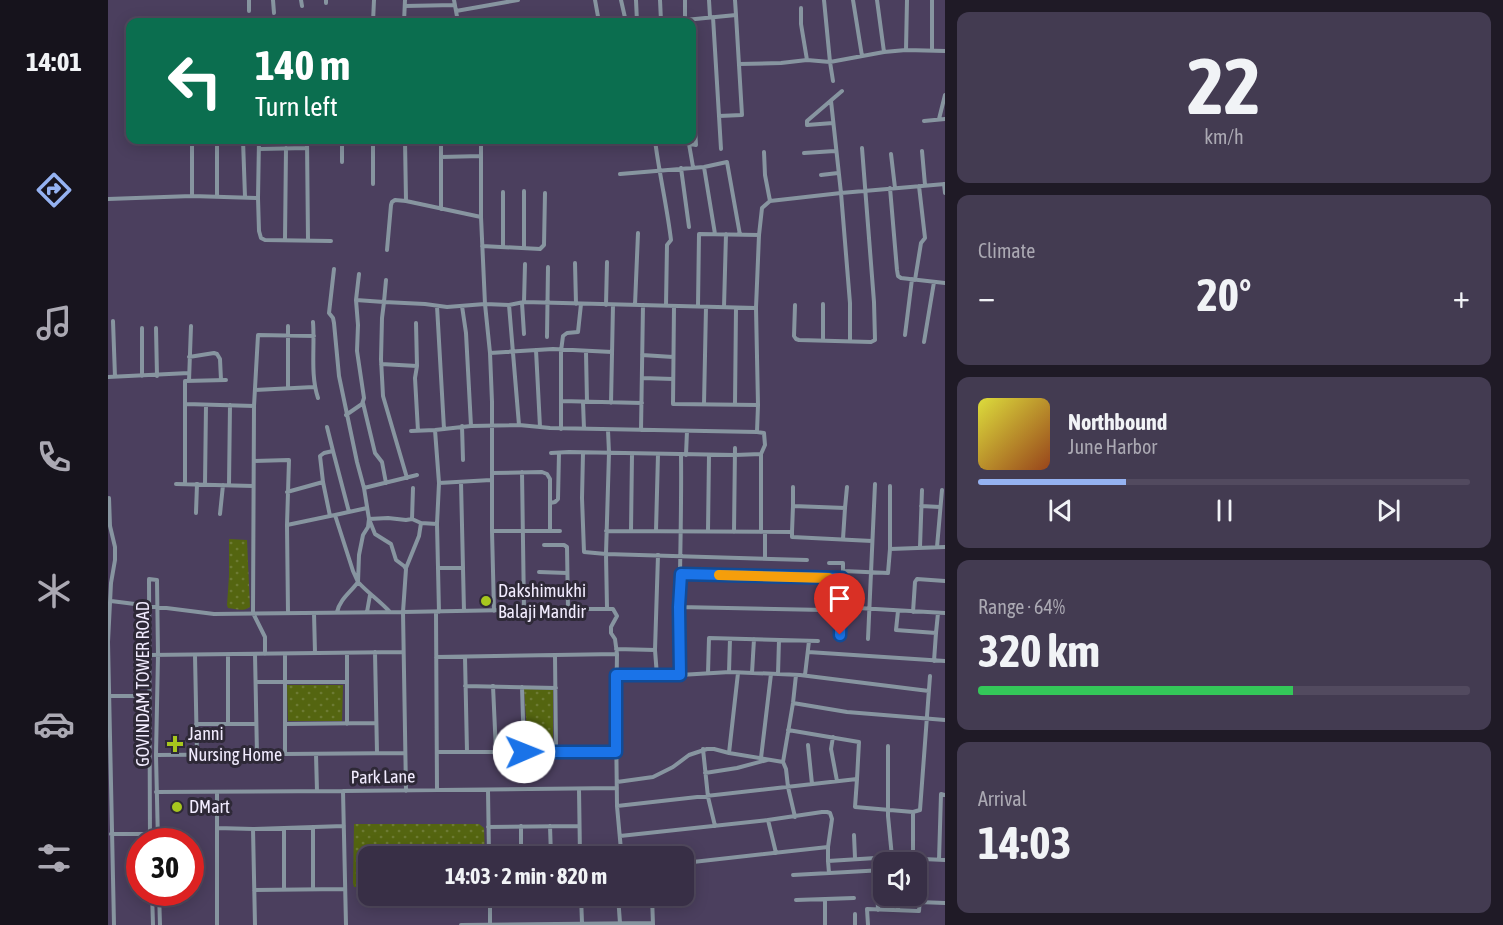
<!DOCTYPE html>
<meta charset="utf-8">
<style>
:root{--surface:#382f46;--page:#433b51;--text:#f1f3f6;--muted:#aba9b3;--line:#524a5f;--accent:#95b2f1}
body{margin:0;font-family:"Asap Condensed",sans-serif;background:var(--page);color:var(--text);height:100vh;display:flex;flex-direction:column;font-size:22px;white-space:nowrap}
*{box-sizing:border-box;margin:0}
p{font-size:20px;color:var(--muted)}
.icon{flex:none;width:33px;height:33px;fill:none;stroke:currentColor;stroke-width:2;stroke-linecap:round;stroke-linejoin:round}
.map{position:relative;flex:1;overflow:hidden}
.panel{display:flex;flex-direction:column;gap:12px;padding:12px;background:#1f1a26;width:558px}
.panel>*{flex:none}
.banner{position:absolute;left:18px;top:18px;width:570px;height:126px;border-radius:12px;box-shadow:0 3px 15px #0003,0 0 0 2px var(--line);background:#0b6e4f;color:#fff;overflow:hidden}
.fabs{position:absolute;left:765px;top:852px;display:grid;gap:12px}
.fabs a{display:grid;place-items:center;width:54px;height:54px;border-radius:12px;background:var(--surface);box-shadow:0 3px 15px #0003,0 0 0 2px var(--line);font-size:30px}
.speed{position:absolute;left:18px;top:828px;display:flex;gap:12px;font-size:30px;font-weight:700;text-align:center}
.speed>*{display:grid;place-content:center;width:78px;height:78px;border-radius:50%;background:var(--surface);box-shadow:0 3px 15px #0003,0 0 0 2px var(--line);line-height:1}
.speed .limit{border:9px solid #d22;background:#fff;color:#111}
.pin{position:absolute;display:grid;place-items:center;width:51px;height:51px;color:#fff;margin:-62px -26px;border-radius:50% 50% 50% 0;rotate:-45deg;box-shadow:0 0 6px #0007}
.pin .icon{rotate:45deg}
.me{position:absolute;width:66px;margin:-33px;rotate:89deg;stroke-linejoin:round;filter:drop-shadow(0 0 4px #0008)}
.turn{display:flex;align-items:center;gap:21px;height:126px;padding:0 30px;font-size:27px}
.turn .icon{width:78px;height:78px;stroke-width:2.5}
.turn b{display:block;font-size:42px;line-height:51px}
.big{font-size:45px;font-weight:700;line-height:1.1}
.panel .tile{flex:1;display:flex;flex-direction:column;justify-content:center;gap:9px;min-width:0;padding:0 21px;border-radius:12px;background:var(--page)}
.panel .dial{align-items:center;gap:0}
.dial b{font-size:78px;line-height:1}
.song{display:flex;align-items:center;gap:18px}
.cover{width:72px;height:72px;border-radius:9px;background:linear-gradient(135deg,hsl(60 70% 55%),hsl(20 70% 35%))}
.played{height:6px;border-radius:3px;background:linear-gradient(90deg,var(--accent) 30%,var(--line) 30%)}
.keys{display:flex;justify-content:space-around;direction:ltr}
.heat{display:flex;justify-content:space-between;align-items:center;font-size:33px;direction:ltr}
.charge{height:9px;border-radius:4px;background:linear-gradient(90deg,#34c759 64%,var(--line) 0)}
.trip{position:absolute;left:250px;top:846px;width:336px;height:60px;border-radius:12px;background:var(--surface);box-shadow:0 3px 15px #0003,0 0 0 2px var(--line);font-weight:700;line-height:60px;text-align:center}
main{display:flex;flex:1;min-height:0}
.menu{display:flex;flex-direction:column;width:108px;justify-content:space-around;align-items:center;background:#16131c;color:var(--muted)}
.menu .icon{width:42px;height:42px}
.menu .active{color:var(--accent)}
.menu b{font-size:27px;color:var(--text)}
.map>svg:first-child{display:block}
.park{fill:url(#park-dots)}
.lines{fill:none;stroke-linecap:round;stroke-linejoin:round}
.minor{stroke:#8795a0;stroke-width:4}
.route-casing{stroke:#114b97;stroke-width:15}
.route{stroke:#1a73e8;stroke-width:10}
.slow{stroke:#f59e0b;stroke-width:10}
.poi-dot{fill:#a7c71e;stroke:#2e2937;stroke-width:2}
.labels{text-anchor:middle;stroke-width:6;stroke-linejoin:round;paint-order:stroke}
.poi-label{font-size:18px;fill:#f2ecff;stroke:#2e2937;text-anchor:start}
.street-label{font-size:18px;fill:#f2ecff;stroke:#2e2937}
</style>
<main>
<nav class="menu">
<b>14:01</b>
<svg class="icon active" aria-label="directions" viewBox="0 0 24 24"><path d="M12 3l9 9-9 9-9-9zM9 14v-3h6M13 9l2 2-2 2"/></svg>
<svg class="icon" aria-label="music" viewBox="0 0 24 24"><path d="M9 18V5l10-2v13"/><circle cx="6" cy="18" r="3"/><circle cx="16" cy="16" r="3"/></svg>
<svg class="icon" aria-label="phone" viewBox="0 0 24 24"><path d="M5 4h4l2 5-3 2q2 4 5 5l2-3 5 2v4C11 20 4 13 5 4z"/></svg>
<svg class="icon" aria-label="climate" viewBox="0 0 24 24"><path d="M12 3v18M4 7l16 10M4 17L20 7"/></svg>
<svg class="icon" aria-label="car" viewBox="0 0 24 24"><path d="M5 17H2v-5l4-1 3-4h7l3 4 3 1v5h-3M9 17h6M6 11h13"/><circle cx="7" cy="17" r="2"/><circle cx="17" cy="17" r="2"/></svg>
<svg class="icon" aria-label="filters" viewBox="0 0 24 24"><path d="M4 7h16M4 17h16"/><circle cx="9" cy="7" r="2"/><circle cx="15" cy="17" r="2"/></svg>
</nav>
<div class="map">
<svg width="837" height="925" viewBox="0 0 837 925">
<defs>
<pattern id="park-dots" width="8" height="8" patternUnits="userSpaceOnUse" patternTransform="scale(1.5)"><rect width="8" height="8" fill="#546510"/><path d="M2 2h.1M6 6h.1" fill="none" stroke="#6d7b34" stroke-width="1.8" stroke-linecap="round"/></pattern>
</defs>
<rect width="100%" height="100%" fill="#4b3f5e"/>
<!-- park -->
<path class="park" d="M121 539 139 540 142 607C135 612 128 609 120 608L119 605 121 576Z
M179 685H235L234 721H180Z
M416 689 445 690V748L420 747Z
M246 824H371L376 828 377 856H261V887H246L245 883Z"/>
<g class="lines">
<!-- minor -->
<path class="minor" d="M141 0V11
M165 0 166 13
M193 0 194 6
M218 0V3
M346 0 350 22
M487 0 491 22
M513 0 518 22
M528 0 529 22
M552 0 553 21
M577 0V20
M601 0 602 17
M716 0 722 62 725 81
M745 0 754 56
M769 0 776 52
M297 6 347 5
M693 8V24L699 60
M348 11 410 0
M605 17 613 149
M265 22 266 0
M296 22 297 0
M476 22 490 19
M517 22 577 20 628 15 627 0
M798 50 799 0
M824 51V0
M631 64 673 63 699 60 722 62 776 52 798 50 837 51
M723 101 733 193 837 184
M611 116 634 115 628 15
M831 119 837 95
M816 121 837 119
M699 125V121L734 91
M699 125 725 123
M109 140V197
M135 140 137 197
M199 140 200 240
M234 140V162
M297 140 298 201
M373 140V217L377 304 382 353 384 402V531L386 611
M547 140C551 173 559 206 563 240L559 245 558 306
M561 140 588 145 586 110H584
M84 143H109
M581 144 585 167
M151 149 199 148
M814 151 817 185
M656 152 657 175 662 201
M696 153 727 151
M783 154 787 188
M333 157 373 156
M596 167 607 234
M573 168 581 227
M512 174 596 167 619 162 632 235
M713 175 730 173
M265 184V140
M836 184 837 193
M782 188 789 270 790 276 793 278 837 283
M84 196V140
M150 198 151 231 153 238 157 240 223 241
M0 199 84 196 150 198 151 140
M333 209V140
M177 239 178 148
M374 246 432 249 436 245 437 193
M395 247V192
M416 248V191
M279 250 283 205 284 202 287 200 298 201 373 217
M467 263 468 304
M226 269 221 313 225 318 226 323 231 376 249 462 256 488
M278 280 276 302 317 304 339 307 377 304 401 305 416 302 648 308
M807 280 813 243 817 238 811 186
M248 300 251 274
M416 302 417 264
M414 303 416 334
M401 305 411 425
M498 305 499 262
M527 305 530 233
M687 305 686 336 688 339 691 340 763 342 767 340 766 302 754 148
M329 306 336 429
M354 306 358 333 363 426 411 425 432 427 428 350
M566 306 565 404 650 405 648 308 651 235 654 208 662 201 733 193 742 303V341
M590 306 591 234 651 235
M616 307 618 234
M5 321 7 377
M205 322C207 347 202 374 210 398
M308 323 309 366 307 378 310 431
M180 326V388
M34 328V376
M48 328 49 376
M797 335 804 279
M439 337 440 267
M715 341V304
M816 342 826 282
M478 352 479 402
M382 353 445 349 504 352
M534 355 565 357
M81 357 106 353 109 354 112 359 113 380
M273 364 309 366
M0 377 81 373
M534 378 565 379
M81 381 83 326
M147 390 206 387
M453 401 534 403
M475 402 476 429
M255 403 267 453 274 462 278 483
M503 403 505 305
M78 404 146 406
M596 404 598 307
M627 404 628 308
M238 415 254 404 256 398 249 351 250 325 248 300 276 302 274 318 273 359 275 396 299 478
M354 426 355 460
M219 427 225 451 216 453 212 456 215 482 222 516 227 515 245 571 250 582C242 593 232 599 229 612
M432 427 442 428 649 432 650 405
M453 429V351L455 336 459 333 470 332 473 304
M327 430 331 483 329 524 331 612
M533 430 535 305
M303 431 327 430 363 426
M649 432 656 433 657 445 653 454
M225 451 241 512
M443 453 461 452 627 455 653 454V532
M475 453 474 498 476 552 498 554 699 560
M578 455 579 431
M146 461 181 460 179 525 180 613
M414 472 416 610
M384 473 434 472 439 474 442 479V531
M353 482 356 611
M77 483V381L118 380
M331 483 383 480
M68 484 145 486
M97 484 98 405
M121 485 122 405
M179 492 215 482
M1 498 2 526 7 547V560L3 583 0 642 6 925
M442 503 447 502 450 499 451 453
M685 506V487
M813 506 832 507
M88 513 89 484
M112 514 115 485
M227 515 259 508
M304 519 305 488
M179 525 222 516
M384 531H452
M498 531 684 532V537L764 541
M523 531 524 454
M548 531 550 454
M600 531 601 455
M626 532 627 448
M657 532V559
M684 532 685 506 737 508 739 487
M735 539 737 508
M436 545H456L459 547 460 609
M812 547 814 490
M829 547 834 490
M782 549 837 547
M721 563H735V571
M298 568 311 536 313 523
M330 568H355
M431 572 459 573
M573 574 734 578
M3 601 106 614 295 612 460 609H505L509 616 503 627V633L507 639 509 654 508 721 509 806 513 850
M571 607 717 610
M733 607 837 613
M499 608 498 554 501 453 500 430
M790 611 788 630 828 633 830 613
M259 612 262 595
M282 612C272 601 260 593 250 582L251 555 255 535 260 527 261 519 256 488 309 475
M328 612 329 790
M805 612 807 582 809 579 837 581
M206 613 207 653
M732 635 735 571 780 573 782 549V486
M760 639 767 484
M508 649 547 650
M267 652 269 753
M700 652 837 661
M147 654 149 755
M157 654V637L145 613 146 406 150 335 206 336
M177 654V754
M41 655 295 652
M87 655 89 755
M447 655 448 751
M328 657 509 654
M357 657 359 752
M826 661 828 633
M621 672 622 639
M600 673 601 638 710 641
M644 673 646 639
M670 674 671 640
M508 675H572L622 672 692 675 821 691
M572 675C570 602 574 528 573 455
M697 675 701 641
M549 676 547 650 550 555
M148 682H239
M357 686 448 688
M385 686 388 752
M414 687 416 751
M1 696H42
M685 703 739 712 837 720
M88 724H148
M120 724V655
M177 724 268 723
M239 724V653
M725 737 723 749 729 781
M700 745 704 784
M595 749 600 797 607 826
M329 752H508
M621 753 630 673
M208 754 209 791
M48 755 297 753
M653 758 663 674
M675 762 678 769 680 787 687 817
M597 773 629 768 659 760
M749 779 747 807 805 812
M509 782 545 777 565 767 581 755 599 749H606L621 753 675 762 685 703 688 675
M471 789 472 856
M380 790 381 856
M235 791 238 925
M298 791 295 612 298 569 296 566 288 560 283 544 267 534 261 519 280 518 298 520 304 519 313 523 329 524
M48 792 235 791 509 788
M109 792V925
M509 806 749 779 751 742 680 730
M660 820 668 853
M442 826 443 856
M205 827V889
M380 827 471 826
M109 828 145 829 236 826
M145 829 147 925
M3 834H42
M746 835 747 858
M512 836 660 820 714 812H719L722 813 724 819 720 847 576 863
M42 842 41 579 49 580 50 655 48 755 50 842
M720 847V861L784 857 780 816V746
M413 856V826
M805 857V812L812 810 822 676
M815 859 837 860
M831 860 833 794 837 795
M720 861 721 873
M685 875 776 870
M769 880 770 910
M146 890 237 889
M176 890V828
M44 892 45 925
M51 892 52 925
M382 896V924
M473 896 474 923
M510 896 512 923
M544 896 545 925
M790 896V910
M717 899V925
M688 900 746 898
M811 902 837 903
M747 914V925
M353 925 545 923
M760 925 759 909 811 911 815 859 805 857H784"/>
</g>
<g class="lines">
<!-- route casing -->
<g class="route-casing">
<path id="route" d="M416 752H508V675H572L571 607 573 574 734 578 732 635"/>
</g>
<!-- route -->
<use href="#route" class="route"/>
<!-- slow -->
<path class="slow" d="M611 575 721 578"/>
</g>
<!-- markers -->
<g class="poi-dot">
<circle cx="378" cy="601" r="6"/>
<path d="M64 735h6v6h6v6h-6v6h-6v-6h-6v-6h6z"/>
<circle cx="69" cy="807" r="6"/>
</g>
<g class="labels">
<!-- poi labels -->
<g class="poi-label">
<text x="390" y="597">Dakshimukhi<tspan x="390" dy="21">Balaji Mandir</tspan></text>
<text x="80" y="740">Janni<tspan x="80" dy="21">Nursing Home</tspan></text>
<text x="81" y="813">DMart</text>
</g>
<!-- street labels -->
<g class="street-label">
<text transform="translate(35 684) rotate(-90)" y="6">GOVINDAM TOWER ROAD</text>
<text transform="translate(275 777) rotate(-1)" y="6">Park Lane</text>
</g>
</g>
</svg>
<div class="fabs">
<a><svg class="icon" aria-label="sound" viewBox="0 0 24 24"><path d="M4 9h4l5-4v14l-5-4H4zM17 9q2 3 0 6"/></svg></a>
</div>
<div class="speed"><div class="limit">30</div></div>
<div class="pin" style="left:732px;top:635px;background:#d93025"><svg class="icon" aria-label="arrive" viewBox="0 0 24 24"><path d="M6 21V4h12l-3 4 3 4H6"/></svg></div>
<svg class="me" style="left:416px;top:752px" viewBox="-20 -20 40 40"><circle r="19" fill="#fff"/><path d="M0-13L10 11 0 6-10 11z" fill="#1a73e8"/></svg>
<div class="trip">14:03 · 2 min · 820 m</div>
<div class="banner">
<div class="turn"><svg class="icon" aria-label="left" viewBox="0 0 24 24"><path d="M17 20v-9H6M10 6l-5 5 5 5"/></svg><div><b>140 m</b>Turn left</div></div>
</div>
</div>
<section class="panel">
<div class="tile dial"><b>22</b><p>km/h</p></div>
<div class="tile"><p>Climate</p>
<div class="heat"><a>−</a><b class="big">20°</b><a>+</a></div>
</div>
<div class="tile">
<div class="song"><i class="cover"></i><div><b>Northbound</b><p>June Harbor</p></div></div>
<div class="played"></div>
<div class="keys"><svg class="icon" aria-label="previous" viewBox="0 0 24 24"><path d="M18 5L8 12l10 7zM5 5v14"/></svg><svg class="icon" aria-label="pause" viewBox="0 0 24 24"><path d="M8 5v14M16 5v14"/></svg><svg class="icon" aria-label="next" viewBox="0 0 24 24"><path d="M6 5l10 7-10 7zM19 5v14"/></svg></div>
</div>
<div class="tile"><p>Range · 64%</p><b class="big">320 km</b><div class="charge"></div></div>
<div class="tile"><p>Arrival</p><b class="big">14:03</b></div>
</section>
</main>
